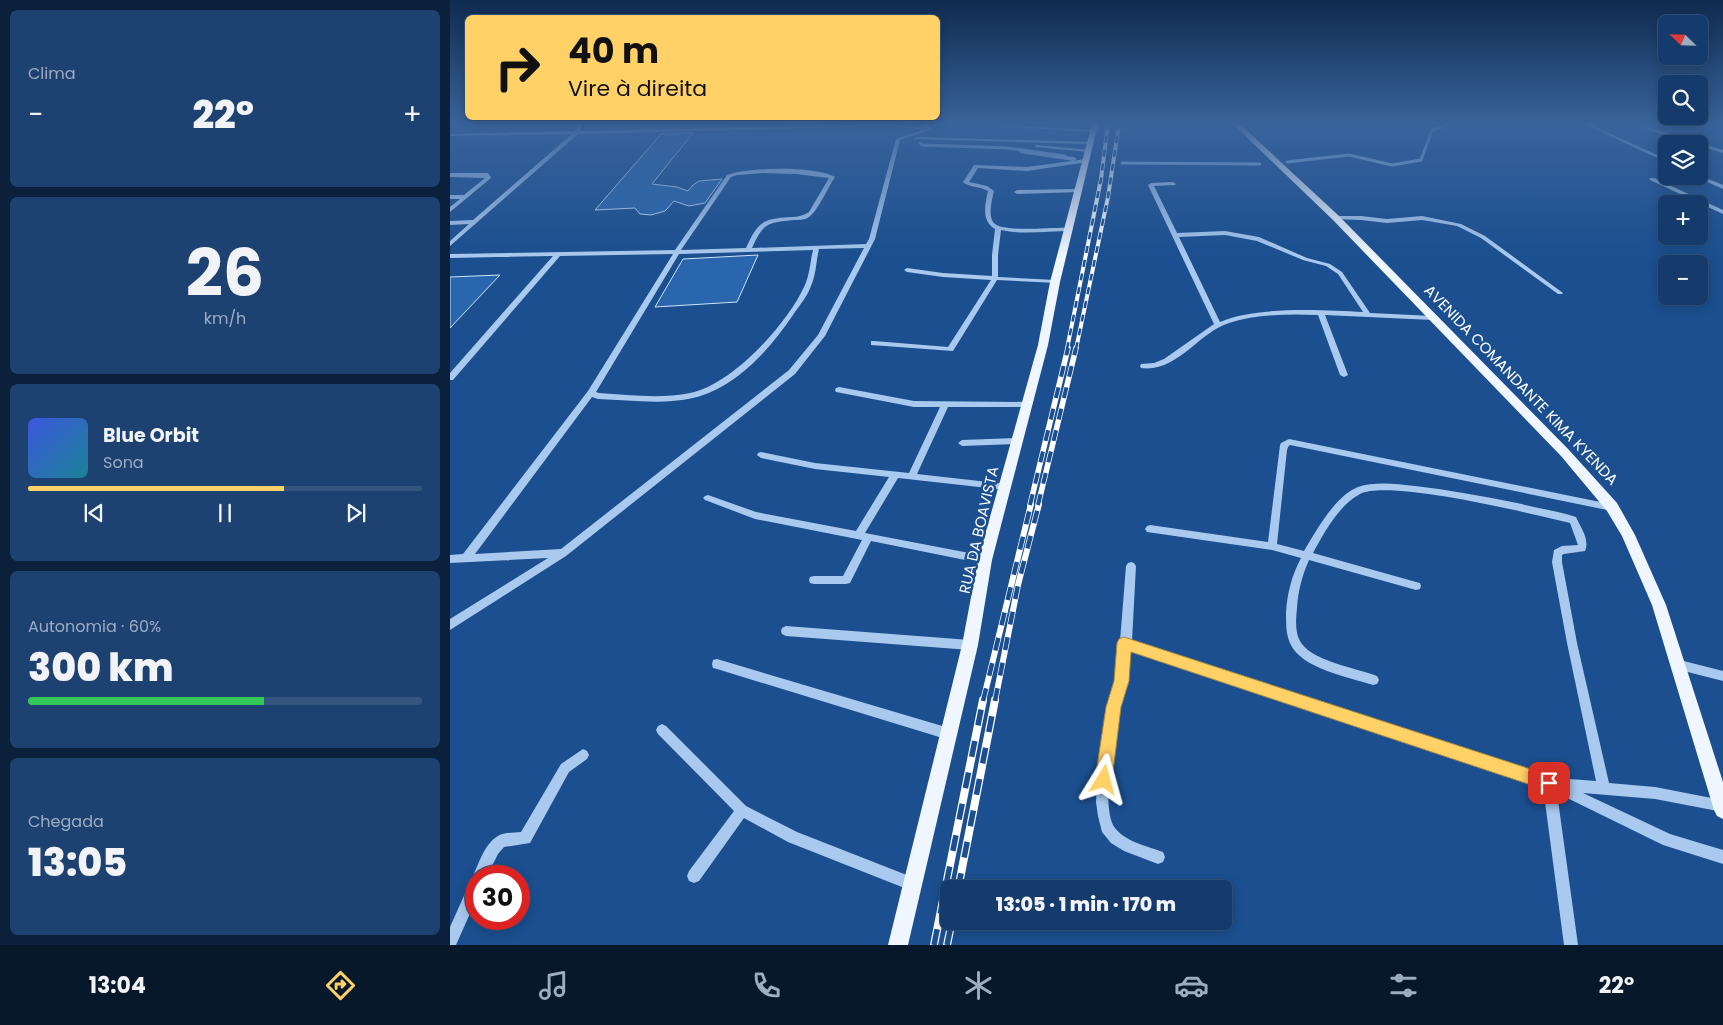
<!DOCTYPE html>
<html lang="pt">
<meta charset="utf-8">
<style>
:root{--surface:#143b6b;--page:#1d4271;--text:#f1f3f6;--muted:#9dadc1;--line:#33557e;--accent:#ffd166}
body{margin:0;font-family:Poppins,sans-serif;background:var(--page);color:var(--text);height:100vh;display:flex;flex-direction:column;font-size:19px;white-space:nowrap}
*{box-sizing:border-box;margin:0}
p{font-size:16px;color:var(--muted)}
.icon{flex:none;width:28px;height:28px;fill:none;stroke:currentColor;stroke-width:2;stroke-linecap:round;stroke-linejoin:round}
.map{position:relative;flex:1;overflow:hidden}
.panel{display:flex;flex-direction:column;gap:10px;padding:10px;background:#0b203b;width:450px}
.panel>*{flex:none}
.top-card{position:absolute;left:15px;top:15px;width:475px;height:105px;border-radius:8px;box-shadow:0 2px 12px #0003,0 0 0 1px var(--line);background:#ffd166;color:#111;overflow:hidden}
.needle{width:32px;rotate:293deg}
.fabs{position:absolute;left:1208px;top:15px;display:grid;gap:10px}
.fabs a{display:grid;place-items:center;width:50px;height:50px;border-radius:8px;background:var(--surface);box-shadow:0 2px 12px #0003,0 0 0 1px var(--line);font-size:25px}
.speed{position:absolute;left:15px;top:865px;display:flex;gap:10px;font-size:25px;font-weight:700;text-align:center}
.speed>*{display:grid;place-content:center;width:65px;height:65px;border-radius:50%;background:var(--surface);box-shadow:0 2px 12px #0003,0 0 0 1px var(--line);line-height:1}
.speed .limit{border:8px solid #d22;background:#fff;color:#111}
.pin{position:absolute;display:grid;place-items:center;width:42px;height:42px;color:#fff;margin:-21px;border-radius:10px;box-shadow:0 2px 8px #0006}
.me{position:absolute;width:55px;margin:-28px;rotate:8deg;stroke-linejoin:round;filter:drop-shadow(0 0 4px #0008)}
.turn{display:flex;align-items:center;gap:18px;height:105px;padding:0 20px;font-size:22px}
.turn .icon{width:65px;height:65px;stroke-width:2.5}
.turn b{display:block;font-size:35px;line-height:42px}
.big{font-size:38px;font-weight:800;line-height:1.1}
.panel .tile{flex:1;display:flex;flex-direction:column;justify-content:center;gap:8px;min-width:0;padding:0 18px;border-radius:8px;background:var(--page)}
.panel .dial{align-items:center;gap:0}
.dial b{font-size:65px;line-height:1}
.song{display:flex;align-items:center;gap:15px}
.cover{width:60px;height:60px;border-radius:8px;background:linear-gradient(135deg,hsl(230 70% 55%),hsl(190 70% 35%))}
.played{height:5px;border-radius:2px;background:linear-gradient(90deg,var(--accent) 65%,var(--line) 65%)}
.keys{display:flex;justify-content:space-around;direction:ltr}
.heat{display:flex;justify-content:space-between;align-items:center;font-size:28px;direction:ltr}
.charge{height:8px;border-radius:4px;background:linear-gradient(90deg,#34c759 60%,var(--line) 0)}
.trip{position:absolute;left:490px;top:880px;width:292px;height:50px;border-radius:8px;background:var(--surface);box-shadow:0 2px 12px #0003,0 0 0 1px var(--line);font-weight:800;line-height:50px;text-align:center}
.tabs{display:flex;height:80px;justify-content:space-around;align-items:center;background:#08182b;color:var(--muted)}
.tabs .icon{width:35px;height:35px}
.tabs .active{color:var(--accent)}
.tabs b{font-size:22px;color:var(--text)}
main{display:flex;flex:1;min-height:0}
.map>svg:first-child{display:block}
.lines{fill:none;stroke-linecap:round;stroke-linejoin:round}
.stream{stroke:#9cc4f0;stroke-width:3}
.building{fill:#2a66ad;stroke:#cfe3fa}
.minor{fill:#a9c9ee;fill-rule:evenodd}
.major{fill:#f0f6ff;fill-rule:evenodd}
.rail-far3-casing{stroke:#fff;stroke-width:4}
.rail-far2-casing{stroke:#fff;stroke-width:5.5}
.rail-far1-casing{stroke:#fff;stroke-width:6}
.rail-casing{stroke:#fff;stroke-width:8}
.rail-far3{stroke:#1b4f8f;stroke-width:2.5;stroke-dasharray:7;stroke-linecap:butt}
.rail-far2{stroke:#1b4f8f;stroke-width:4;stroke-dasharray:11;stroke-linecap:butt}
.rail-far1{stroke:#1b4f8f;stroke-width:4.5;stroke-dasharray:13;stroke-linecap:butt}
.rail{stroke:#1b4f8f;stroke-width:5.5;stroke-dasharray:16;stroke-linecap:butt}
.route{fill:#ffd166;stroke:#a68842}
.labels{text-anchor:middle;stroke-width:5;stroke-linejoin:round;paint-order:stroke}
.street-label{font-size:15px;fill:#fff;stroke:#1b4f8f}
</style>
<main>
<section class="panel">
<div class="tile"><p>Clima</p>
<div class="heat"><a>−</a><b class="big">22°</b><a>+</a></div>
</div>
<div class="tile dial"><b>26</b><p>km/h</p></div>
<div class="tile">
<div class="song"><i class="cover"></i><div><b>Blue Orbit</b><p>Sona</p></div></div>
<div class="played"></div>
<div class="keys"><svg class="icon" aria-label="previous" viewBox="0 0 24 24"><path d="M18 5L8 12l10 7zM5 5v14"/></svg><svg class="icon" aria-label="pause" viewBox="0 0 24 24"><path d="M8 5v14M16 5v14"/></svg><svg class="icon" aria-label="next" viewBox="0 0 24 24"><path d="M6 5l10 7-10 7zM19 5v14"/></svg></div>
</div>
<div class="tile"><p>Autonomia · 60%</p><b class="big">300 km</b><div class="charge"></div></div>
<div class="tile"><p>Chegada</p><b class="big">13:05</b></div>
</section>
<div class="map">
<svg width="1273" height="945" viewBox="0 0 1273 945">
<rect width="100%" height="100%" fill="#1b4f8f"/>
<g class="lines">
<!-- stream -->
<path class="stream" d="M470 143 472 145 558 148 615 156
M837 162 899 155 942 165 971 160 982 130 1002 124
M672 163 810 164"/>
</g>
<!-- building -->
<path class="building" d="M243 133 202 184 227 187 238 191 243 185 249 181 272 179 255 203 239 206 224 201 215 211 201 215 190 214 185 208 145 210 211 134Z
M308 255 287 302 205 307 233 259Z
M50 275 0 328V277Z"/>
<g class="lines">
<!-- minor -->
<path class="minor" d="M128 124H132L130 131 434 124 475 127 471 124H476L483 129 450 140 425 239 375 336 345 374 116 556 0 630V619L98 558 0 563V555L13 554 138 391 223 254 110 256 3 380H0V373L103 256 0 258V254L225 250 277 175C299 167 365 166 385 177 379 186 367 212 359 217 355 220 349 220 344 220 317 223 314 222 302 248L416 244 419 239 446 139 473 130 443 126 128 134 0 246V241L19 224 0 225V221L23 220 122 134 0 136V134L125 131ZM313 173 346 174 379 178 359 212C353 216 347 217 340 217 312 219 308 222 296 248L231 250 281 177 287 175ZM414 248 368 335 339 370 111 549 25 554 142 397 148 399C179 400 213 405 243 398 286 388 319 350 343 315 349 306 357 297 361 286 366 275 366 262 369 249ZM363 250C360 262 360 275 354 287 337 324 282 385 240 393 211 399 179 395 149 393L146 392 229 254Z
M526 124 644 130 646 131 644 132 528 125Z
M1134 124H1139L1216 159V162Z
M1183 124H1189L1273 150V153L1249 146V144H1240Z
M466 137 641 142 643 143 641 144 464 139V138Z
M587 145 639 150 641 151 639 152 585 147V146Z
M572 151 624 157 627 159 624 161 570 153V151Z
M636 159 639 161 638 162 577 171 528 168 519 182 537 186 544 191C542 200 538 214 543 222 551 234 607 226 622 228L623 229 620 231C597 231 573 235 551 230L548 255V277L605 280 608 282 607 283 547 280 503 351 421 345V341H424L498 347 541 280 493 277 457 272 454 270 457 268 493 273 542 276V255L545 229C531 221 535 205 538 191 530 186 520 188 513 182L524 165 577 167Z
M0 173H37L39 174 41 178 0 212V207L10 199H0V195H14L35 178 0 177Z
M1249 175 1273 185V189L1246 177 1249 176Z
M1200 178H1204L1273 210V214L1200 180Z
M723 182 726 184 725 185 704 186 727 233 775 231 809 237 857 258 880 264 892 272 920 313 983 316 986 318 983 320 875 315 898 375 894 377 890 375 868 315C839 314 807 314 779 323 749 332 727 373 691 368L690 366 691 364 704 363 714 359 764 324 698 185 701 183ZM775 235 807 241 853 260 876 266 888 274 913 312C873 310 806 306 770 322L729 237Z
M628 189 631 191 630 192 567 194 564 192 567 190Z
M886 216H911L937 219 972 216 1011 224 1035 236 1113 293 1112 294H1108L1031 238 1007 226 972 220 937 223 911 220 884 219 883 218Z
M389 387 464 401 581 402 582 404 578 407H498L467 474 556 484 559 485 560 487 559 489 556 490 448 478 415 533 535 556 538 557 540 560 538 563 535 564 421 541 400 583 396 584H364L360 583 359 580 360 577 364 576H393L412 540 305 519 255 500 253 498 255 496 258 495 306 512 406 531 439 477 365 469 311 458 307 455 308 453 311 452 365 463 459 473 490 407H464L386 392 385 390 386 388Z
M566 438 570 441 566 444 512 446 508 443 512 440Z
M839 439 1165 505 1167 507 1165 509 1162 511 840 445 838 447 837 450 827 544 854 551C866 531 885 496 908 487 925 481 947 484 965 486 999 490 1033 496 1067 503 1087 508 1107 511 1126 517 1131 528 1140 540 1135 551L1114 554 1112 555V562L1127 643 1159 783 1205 787 1272 800 1273 812 1205 799 1133 793 1220 834 1273 850V864L1213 845 1107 793 1128 945H1114L1093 787 681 650C679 662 678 673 676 684 674 692 671 699 670 707 664 731 650 809 665 828 676 842 697 846 713 852L715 857 713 862 708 864 674 851 661 843 652 832 648 816 646 802 648 767 656 717 664 687 668 666 676 566 678 563 681 562 684 563 686 566 682 641 1104 779 1106 778 1146 781 1117 643 1102 562 1104 550 1112 546 1128 545 1120 523C1083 514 939 479 910 494 888 506 874 533 863 553L966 582 970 583 971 586 970 589 966 590 859 560C852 576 848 591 847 608 846 618 845 630 849 639 858 661 907 668 927 676L929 680 927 684 923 685C899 677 851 669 840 643 836 634 836 623 836 613 837 593 842 575 851 558L822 550 697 532 695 529 697 526 700 525 818 542 830 445 831 443Z
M336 626 520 640 524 642 525 645 524 648 520 650 336 636 332 634 331 631 332 628Z
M267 659 499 728 503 730 505 734 503 738 499 740 267 669 263 668 262 664 263 660Z
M1226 659 1273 671V681L1222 668 1221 664 1222 660Z
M212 724 216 726 296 806 347 832 467 879 469 884 467 889 462 891 338 842 294 818 249 881 244 883 239 881 237 876 239 871 284 811 208 734 206 730 208 726Z
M133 749 137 751 139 755 137 759 119 772 80 843 54 847 48 854 37 876H26V900L6 945H0V927L21 880 24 879 23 876C29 863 35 843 48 836 54 832 64 833 71 832L111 764Z"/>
<!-- major -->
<path class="major" d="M642 124H648L610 282 598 345 542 560 528 645 458 945H438L512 645 528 560 588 345 600 282Z
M783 124H790L889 216 1119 450 1167 503 1185 535 1216 605 1273 782V819L1267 816 1264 810 1202 605 1172 536 1157 511 1111 456 883 220Z"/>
<!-- rail-far3 casing -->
<g class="rail-far3-casing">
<path id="rail-far3" d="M617 349 651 179 658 124
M626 349 658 197 669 124"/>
</g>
<!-- rail-far2 casing -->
<g class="rail-far2-casing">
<path id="rail-far2" d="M580 505 618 348
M588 505 626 348"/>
</g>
<!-- rail-far1 casing -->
<g class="rail-far1-casing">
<path id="rail-far1" d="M533 701 581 504
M545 701 568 585 589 504"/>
</g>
<!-- rail casing -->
<g class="rail-casing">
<path id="rail" d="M508 889 545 700
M484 945 533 700
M497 945 502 921"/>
</g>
<!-- rail-far3 -->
<use href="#rail-far3" class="rail-far3"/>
<!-- rail-far2 -->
<use href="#rail-far2" class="rail-far2"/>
<!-- rail-far1 -->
<use href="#rail-far1" class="rail-far1"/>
<!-- rail -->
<use href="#rail" class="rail"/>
</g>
<!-- sky -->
<linearGradient id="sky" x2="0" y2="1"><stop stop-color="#0f2b4f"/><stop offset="0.48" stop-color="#39639b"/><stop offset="1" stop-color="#39639b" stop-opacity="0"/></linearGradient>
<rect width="1273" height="256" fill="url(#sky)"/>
<!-- route -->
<path class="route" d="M674 637 1099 775 1104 778 1107 783 1104 789 1099 791 681 652 679 681 671 707 662 780 659 785 654 788 648 785 645 780 656 707 664 681 667 643 669 639Z"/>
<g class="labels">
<!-- street labels -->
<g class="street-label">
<text transform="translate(1071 385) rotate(46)" y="5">AVENIDA COMANDANTE KIMA KYENDA</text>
<text transform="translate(529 530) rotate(-77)" y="5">RUA DA BOAVISTA</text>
</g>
</g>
</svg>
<div class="fabs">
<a><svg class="needle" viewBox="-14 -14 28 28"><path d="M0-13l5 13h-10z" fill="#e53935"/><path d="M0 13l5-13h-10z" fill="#9dadc1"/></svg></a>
<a><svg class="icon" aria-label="search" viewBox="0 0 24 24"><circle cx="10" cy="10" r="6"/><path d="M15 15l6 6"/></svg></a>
<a><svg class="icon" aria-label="layers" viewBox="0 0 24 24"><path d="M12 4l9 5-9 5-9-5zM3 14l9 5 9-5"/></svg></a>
<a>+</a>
<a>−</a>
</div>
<div class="speed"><div class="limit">30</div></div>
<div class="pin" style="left:1099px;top:783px;background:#d93025"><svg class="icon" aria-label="arrive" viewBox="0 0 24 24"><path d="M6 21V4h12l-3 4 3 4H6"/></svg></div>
<svg class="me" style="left:654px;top:780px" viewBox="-20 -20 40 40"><path d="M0-17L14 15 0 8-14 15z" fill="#ffd166" stroke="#fff" stroke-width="4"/></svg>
<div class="trip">13:05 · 1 min · 170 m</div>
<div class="top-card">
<div class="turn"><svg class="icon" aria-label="right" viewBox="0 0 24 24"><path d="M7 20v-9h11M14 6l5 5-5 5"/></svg><div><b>40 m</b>Vire à direita</div></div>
</div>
</div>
</main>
<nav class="tabs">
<b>13:04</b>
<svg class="icon active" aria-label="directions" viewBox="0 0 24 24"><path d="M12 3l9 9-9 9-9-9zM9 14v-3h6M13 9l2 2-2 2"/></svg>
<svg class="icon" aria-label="music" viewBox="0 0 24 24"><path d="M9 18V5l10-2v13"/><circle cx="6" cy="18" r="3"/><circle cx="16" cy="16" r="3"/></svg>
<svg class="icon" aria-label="phone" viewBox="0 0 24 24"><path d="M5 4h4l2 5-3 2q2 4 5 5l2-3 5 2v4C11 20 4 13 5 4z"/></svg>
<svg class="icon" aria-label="climate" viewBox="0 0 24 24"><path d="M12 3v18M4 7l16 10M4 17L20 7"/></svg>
<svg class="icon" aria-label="car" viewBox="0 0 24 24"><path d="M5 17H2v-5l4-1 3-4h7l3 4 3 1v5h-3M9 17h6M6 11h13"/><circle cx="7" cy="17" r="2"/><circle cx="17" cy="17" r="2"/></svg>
<svg class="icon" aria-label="filters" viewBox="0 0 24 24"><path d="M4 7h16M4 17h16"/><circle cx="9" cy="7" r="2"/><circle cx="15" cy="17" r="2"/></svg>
<b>22°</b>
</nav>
